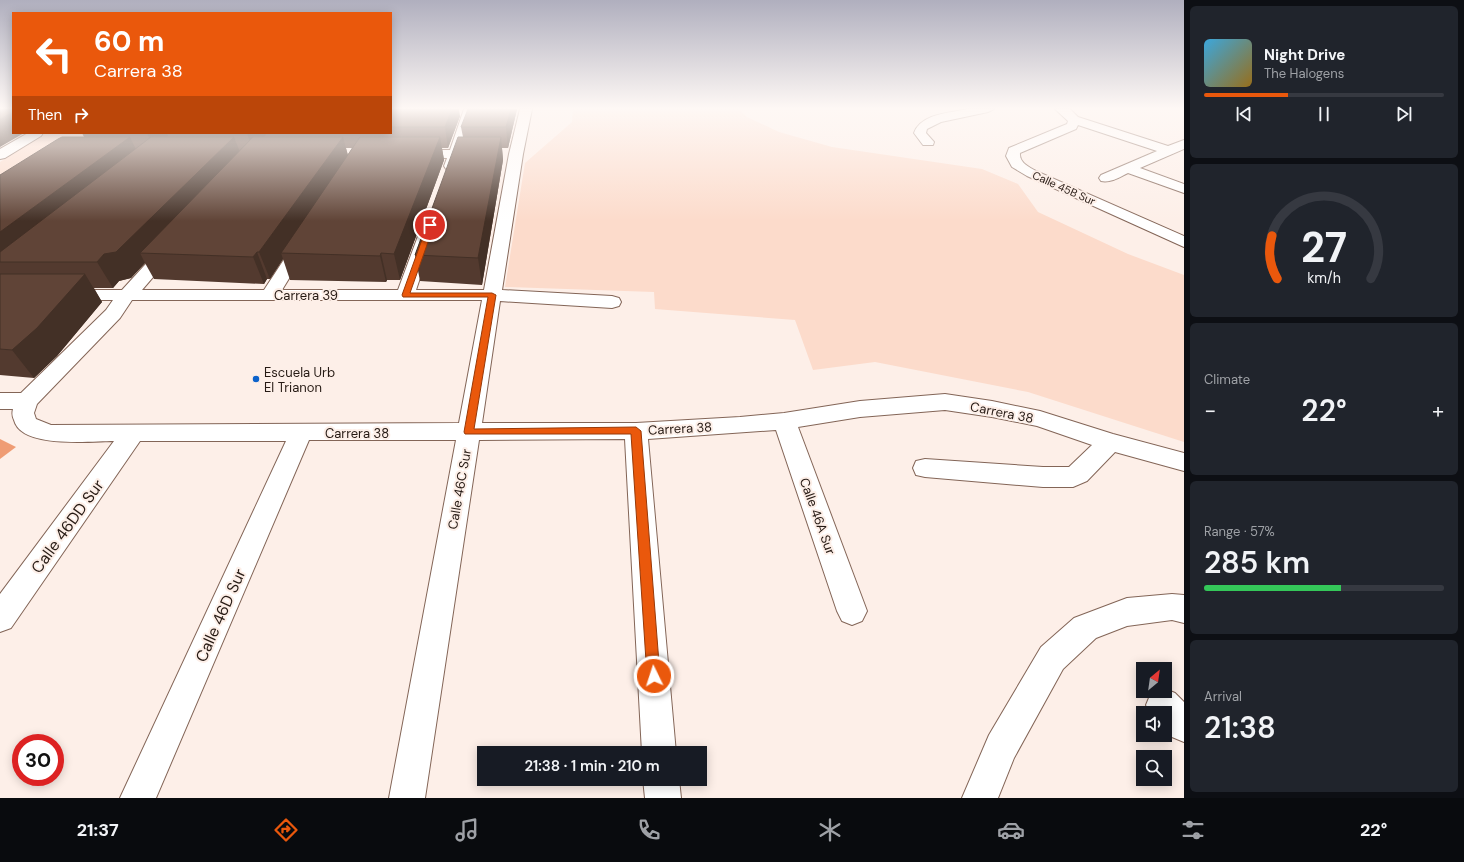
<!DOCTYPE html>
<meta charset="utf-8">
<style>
:root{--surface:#171b24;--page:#20242c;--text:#f1f3f6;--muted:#9ea1a6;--line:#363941;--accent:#ea580c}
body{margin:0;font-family:"DM Sans",sans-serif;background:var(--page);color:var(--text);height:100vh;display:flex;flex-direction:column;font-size:15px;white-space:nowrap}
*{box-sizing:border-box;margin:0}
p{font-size:13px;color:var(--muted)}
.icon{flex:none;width:22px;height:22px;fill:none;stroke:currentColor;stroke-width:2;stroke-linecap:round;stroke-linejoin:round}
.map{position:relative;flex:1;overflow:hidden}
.side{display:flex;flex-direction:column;gap:6px;padding:6px;background:#0d0f14;width:280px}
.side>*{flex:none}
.hud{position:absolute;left:12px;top:12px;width:380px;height:122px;border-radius:0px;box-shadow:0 2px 10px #0003;background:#ea580c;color:#fff;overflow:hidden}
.needle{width:26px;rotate:29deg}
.controls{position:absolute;left:1136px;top:662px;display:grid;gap:8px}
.controls a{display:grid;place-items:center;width:36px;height:36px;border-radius:0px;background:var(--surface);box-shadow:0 2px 10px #0003;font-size:20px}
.speed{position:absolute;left:12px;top:734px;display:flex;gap:8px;font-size:20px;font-weight:700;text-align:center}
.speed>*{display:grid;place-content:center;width:52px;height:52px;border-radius:50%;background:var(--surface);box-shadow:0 2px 10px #0003;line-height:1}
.speed .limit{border:6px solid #d22;background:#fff;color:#111}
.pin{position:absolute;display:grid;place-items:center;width:34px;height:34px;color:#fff;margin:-17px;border:2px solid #fff;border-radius:50%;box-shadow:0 1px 4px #0007}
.me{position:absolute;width:44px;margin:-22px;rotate:356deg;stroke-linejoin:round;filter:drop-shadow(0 0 3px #0008)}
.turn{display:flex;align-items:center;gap:14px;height:84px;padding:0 16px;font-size:18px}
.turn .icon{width:52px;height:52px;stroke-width:2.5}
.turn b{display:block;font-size:28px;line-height:34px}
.then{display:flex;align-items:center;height:38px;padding:0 16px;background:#0003;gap:8px;font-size:15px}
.big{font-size:30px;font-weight:600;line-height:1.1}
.side .tile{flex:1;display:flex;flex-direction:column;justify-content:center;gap:6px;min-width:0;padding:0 14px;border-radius:6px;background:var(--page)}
.side .dial{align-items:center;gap:0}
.dial svg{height:104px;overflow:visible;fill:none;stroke:var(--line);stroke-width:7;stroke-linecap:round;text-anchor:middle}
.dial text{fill:var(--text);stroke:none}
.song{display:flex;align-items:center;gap:12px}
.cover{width:48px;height:48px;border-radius:6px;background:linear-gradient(135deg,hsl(200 70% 55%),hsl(40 70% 35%))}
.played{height:4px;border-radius:2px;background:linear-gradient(90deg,var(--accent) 35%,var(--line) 35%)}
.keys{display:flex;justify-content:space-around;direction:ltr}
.heat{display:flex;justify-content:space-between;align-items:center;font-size:22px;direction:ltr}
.charge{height:6px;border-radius:3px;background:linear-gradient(90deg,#34c759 57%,var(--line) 0)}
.trip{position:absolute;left:477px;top:746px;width:230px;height:40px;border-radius:0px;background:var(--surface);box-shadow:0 2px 10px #0003;font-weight:600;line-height:40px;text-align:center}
.menu{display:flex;height:64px;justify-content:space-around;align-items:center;background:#090b0e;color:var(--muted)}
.menu .icon{width:28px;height:28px}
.menu .selected{color:var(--accent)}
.menu b{font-size:18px;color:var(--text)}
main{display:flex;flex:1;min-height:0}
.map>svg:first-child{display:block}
.green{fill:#fcdbcb}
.forest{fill:#ef9c74}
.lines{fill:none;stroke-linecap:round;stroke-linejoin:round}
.minor-casing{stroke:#836557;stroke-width:2}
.minor{fill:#fff;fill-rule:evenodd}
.wall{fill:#533a2f;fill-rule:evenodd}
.shaded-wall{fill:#433026}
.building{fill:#604437;stroke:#433026}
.route{fill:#ea580c;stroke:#983908}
.poi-dot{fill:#0c62cb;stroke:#fdefe8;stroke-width:1.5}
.labels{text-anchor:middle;stroke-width:4;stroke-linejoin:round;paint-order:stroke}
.far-street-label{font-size:11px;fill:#261a14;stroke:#fdefe8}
.street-label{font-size:13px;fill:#261a14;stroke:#fdefe8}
.poi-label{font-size:13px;fill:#261a14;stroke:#fdefe8;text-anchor:start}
.near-street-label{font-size:16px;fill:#261a14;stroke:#fdefe8}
</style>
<main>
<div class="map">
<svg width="1184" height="798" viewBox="0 0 1184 798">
<rect width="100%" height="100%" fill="#fdefe8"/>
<!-- green -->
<path class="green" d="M573 109H739L747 117 779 132 832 147 982 169 1018 184 1038 212 1128 254 1184 275V442L1028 392 875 362 813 370 795 320 655 309 654 292 505 287 525 163 572 122Z
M46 133H90L0 194V162Z"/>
<!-- forest -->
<path class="forest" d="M0 439 16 447 0 459Z"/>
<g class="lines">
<!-- minor casing -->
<g class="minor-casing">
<path id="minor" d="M464 109H476L463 150 486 151 488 154 486 157 460 158 456 169H446L444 166 447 158 409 157 407 154 409 151 414 150H450Z
M520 109H532L523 154 502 290 612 296 619 298 621 302 619 306 612 308 500 301 482 423H636L740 417 784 413 860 401 945 394 992 401 1040 411 1113 434 1184 453V471L1115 452 1087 481 1073 487H1043L925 477 916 475 913 468 916 461 925 459 1043 467H1069L1092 445 1037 426 992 417 945 410 860 417 798 427 867 611 862 621 852 625 842 621 837 611 776 430 648 439 676 753H642L625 439 479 440 425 798H389L456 440H309L156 798H120L286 441H140L11 628 0 632V594L114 441C91 441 21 449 14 420 12 416 12 413 13 409H0V393H21L106 310 113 300H67L61 299 58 295 61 291 67 290H122L164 244 170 243 176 244 178 248 142 290H264L296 241 302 239 308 241 310 244 282 290H398L418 236 420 233 426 231 432 233 434 236 416 290H484L509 154ZM132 300H482L459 423 51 425 36 419 34 413 37 404 120 318Z
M968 109H994L988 112 941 122 927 129 926 133 934 142 933 145H923L914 133C921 113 951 113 968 109Z
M1055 109H1070L1078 117 1168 146 1184 140V149L1140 168 1184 184V193L1128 173C1120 177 1111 183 1101 181L1099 178 1101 175 1157 151 1078 125 1076 129 1020 153C1019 163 1029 167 1036 171L1184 236V247L1027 176 1012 167 1006 156 1009 148 1067 124 1068 121Z
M28 133H43L41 136 5 158 0 159V149Z
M1172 594 1184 595V623L1172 620 1127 626 1096 638 1063 669 1014 758 998 798H962L989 735 1041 647 1074 618 1127 598Z
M1165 689 1175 693 1184 702V742L1172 737 1165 730V713H1150L1146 705 1151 693 1157 691H1165Z
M643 779H679L681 798H645Z"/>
</g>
<!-- minor -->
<use href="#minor" class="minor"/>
</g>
<!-- wall -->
<path class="wall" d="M391 109 460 116 448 148H442L444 160 400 280H387L386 282 290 280 283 259 270 279H267L264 284 154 279 145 263 131 278 119 281 113 288H94L102 302 57 356 34 378 0 375V175L84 137 82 133H391ZM346 148H352L348 155Z
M517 109 508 148H502L503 160 482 285 420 281 415 255 463 137 461 127Z"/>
<!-- shaded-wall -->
<path class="shaded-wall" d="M452 109H459L460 116 448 148 445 127Z
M511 109H517L508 148 506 127Z
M13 112V133H24L0 147V119Z
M147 133H167L168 136 154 148Z
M247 133H265L266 135 252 148Z
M130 137 141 160 0 262V232Z
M234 137 243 160 140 253 145 263 131 278 119 281 113 288 97 262 104 254Z
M343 137 349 160 281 253 283 259 270 279 259 252Z
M440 137 444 160 400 280 394 254Z
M501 137 503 160 482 285 478 258Z
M257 252 267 279 264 284 253 257Z
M381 253 387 280 386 282 380 256Z
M85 274 102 302 57 356 34 378 12 350Z"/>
<!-- building -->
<path class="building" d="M0 109H13V112L0 119Z
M391 109H452L445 127H391Z
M468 109H511L506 127H461Z
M62 137H130L0 232V175L58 139Z
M151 137H234L116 252 104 254 97 262H0V252Z
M253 137H343L259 252H257L253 257 140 253Z
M360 137H440L394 254 381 253 380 256 281 253Z
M458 137H501L478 258 415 255Z
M0 274H85L37 328 12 350 0 349Z"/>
<!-- sky -->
<linearGradient id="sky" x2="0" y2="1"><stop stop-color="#b0afbe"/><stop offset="0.49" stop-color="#fef8f5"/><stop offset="1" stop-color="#fef8f5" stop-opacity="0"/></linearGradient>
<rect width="1184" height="221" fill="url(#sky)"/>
<!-- route -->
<path class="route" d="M428 223 434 225 410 293H492L496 295 474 429 636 427 641 431 660 676 658 681 654 683 649 681 647 676 631 434H465L464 432 488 297H403L402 295Z"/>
<!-- markers -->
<circle class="poi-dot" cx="256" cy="379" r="4"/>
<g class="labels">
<!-- far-street labels -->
<g class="far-street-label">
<text transform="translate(1064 188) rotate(24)" y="4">Calle 45B Sur</text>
</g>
<!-- street labels -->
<g class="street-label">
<text x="306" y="300">Carrera 39</text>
<text transform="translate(1002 412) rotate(11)" y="5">Carrera 38</text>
<text transform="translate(680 428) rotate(-3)" y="5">Carrera 38</text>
<text x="357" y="438">Carrera 38</text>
<text transform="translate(459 489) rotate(-80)" y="5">Calle 46C Sur</text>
<text transform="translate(818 516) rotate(70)" y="5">Calle 46A Sur</text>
</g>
<!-- poi labels -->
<g class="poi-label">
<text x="264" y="377">Escuela Urb<tspan x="264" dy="15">El Trianon</tspan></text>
</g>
<!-- near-street labels -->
<g class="near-street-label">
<text transform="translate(67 526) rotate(-54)" y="6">Calle 46DD Sur</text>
<text transform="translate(220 615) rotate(-66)" y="6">Calle 46D Sur</text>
</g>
</g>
</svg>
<div class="controls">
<a><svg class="needle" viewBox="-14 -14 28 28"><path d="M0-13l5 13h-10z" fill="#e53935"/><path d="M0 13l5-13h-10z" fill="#9ea1a6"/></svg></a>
<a><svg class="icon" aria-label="sound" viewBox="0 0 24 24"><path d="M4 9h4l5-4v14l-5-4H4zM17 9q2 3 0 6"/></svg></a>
<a><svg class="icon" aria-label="search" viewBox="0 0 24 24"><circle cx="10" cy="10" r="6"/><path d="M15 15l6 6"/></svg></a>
</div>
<div class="speed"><div class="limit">30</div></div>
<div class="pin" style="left:430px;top:225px;background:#d93025"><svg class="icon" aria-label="arrive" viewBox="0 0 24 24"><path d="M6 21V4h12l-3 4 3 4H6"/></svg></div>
<svg class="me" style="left:654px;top:676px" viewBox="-20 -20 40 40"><circle r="17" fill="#ea580c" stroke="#fff" stroke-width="3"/><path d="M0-11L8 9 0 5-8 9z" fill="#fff"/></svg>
<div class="trip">21:38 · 1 min · 210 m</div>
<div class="hud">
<div class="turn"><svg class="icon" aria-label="left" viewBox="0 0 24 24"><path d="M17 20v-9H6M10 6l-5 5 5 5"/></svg><div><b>60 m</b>Carrera 38</div></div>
<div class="then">Then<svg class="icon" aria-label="right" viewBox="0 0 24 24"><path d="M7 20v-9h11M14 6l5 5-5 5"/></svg></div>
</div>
</div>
<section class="side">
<div class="tile">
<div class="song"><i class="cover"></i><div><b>Night Drive</b><p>The Halogens</p></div></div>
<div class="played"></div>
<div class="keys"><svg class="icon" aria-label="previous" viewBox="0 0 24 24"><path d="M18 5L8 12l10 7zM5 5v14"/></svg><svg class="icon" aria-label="pause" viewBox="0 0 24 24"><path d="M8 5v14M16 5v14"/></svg><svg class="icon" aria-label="next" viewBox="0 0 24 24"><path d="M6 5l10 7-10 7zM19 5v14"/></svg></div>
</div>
<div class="tile dial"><svg viewBox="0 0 100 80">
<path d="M14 69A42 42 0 1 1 86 69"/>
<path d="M14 69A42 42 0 0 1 10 36" stroke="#ea580c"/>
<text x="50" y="56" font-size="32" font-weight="700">27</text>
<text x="50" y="72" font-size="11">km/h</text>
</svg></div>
<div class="tile"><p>Climate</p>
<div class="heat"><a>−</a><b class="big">22°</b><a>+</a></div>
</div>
<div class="tile"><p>Range · 57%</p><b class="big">285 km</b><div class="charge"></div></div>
<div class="tile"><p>Arrival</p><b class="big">21:38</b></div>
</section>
</main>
<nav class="menu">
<b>21:37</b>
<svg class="icon selected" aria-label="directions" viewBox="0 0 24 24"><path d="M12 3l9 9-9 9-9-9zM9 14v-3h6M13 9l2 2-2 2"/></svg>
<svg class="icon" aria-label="music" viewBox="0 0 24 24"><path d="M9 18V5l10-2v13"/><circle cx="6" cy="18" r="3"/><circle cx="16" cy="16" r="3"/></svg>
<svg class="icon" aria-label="phone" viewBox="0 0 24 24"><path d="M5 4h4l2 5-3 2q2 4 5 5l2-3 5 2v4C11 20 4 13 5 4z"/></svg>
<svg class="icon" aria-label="climate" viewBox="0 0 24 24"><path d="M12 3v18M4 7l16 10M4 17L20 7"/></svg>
<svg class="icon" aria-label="car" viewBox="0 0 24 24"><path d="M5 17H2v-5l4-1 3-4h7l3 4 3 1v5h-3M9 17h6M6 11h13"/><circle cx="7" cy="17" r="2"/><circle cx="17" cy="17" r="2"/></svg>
<svg class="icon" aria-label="filters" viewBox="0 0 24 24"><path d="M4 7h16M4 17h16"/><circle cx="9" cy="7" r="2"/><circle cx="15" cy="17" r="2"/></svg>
<b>22°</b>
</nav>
